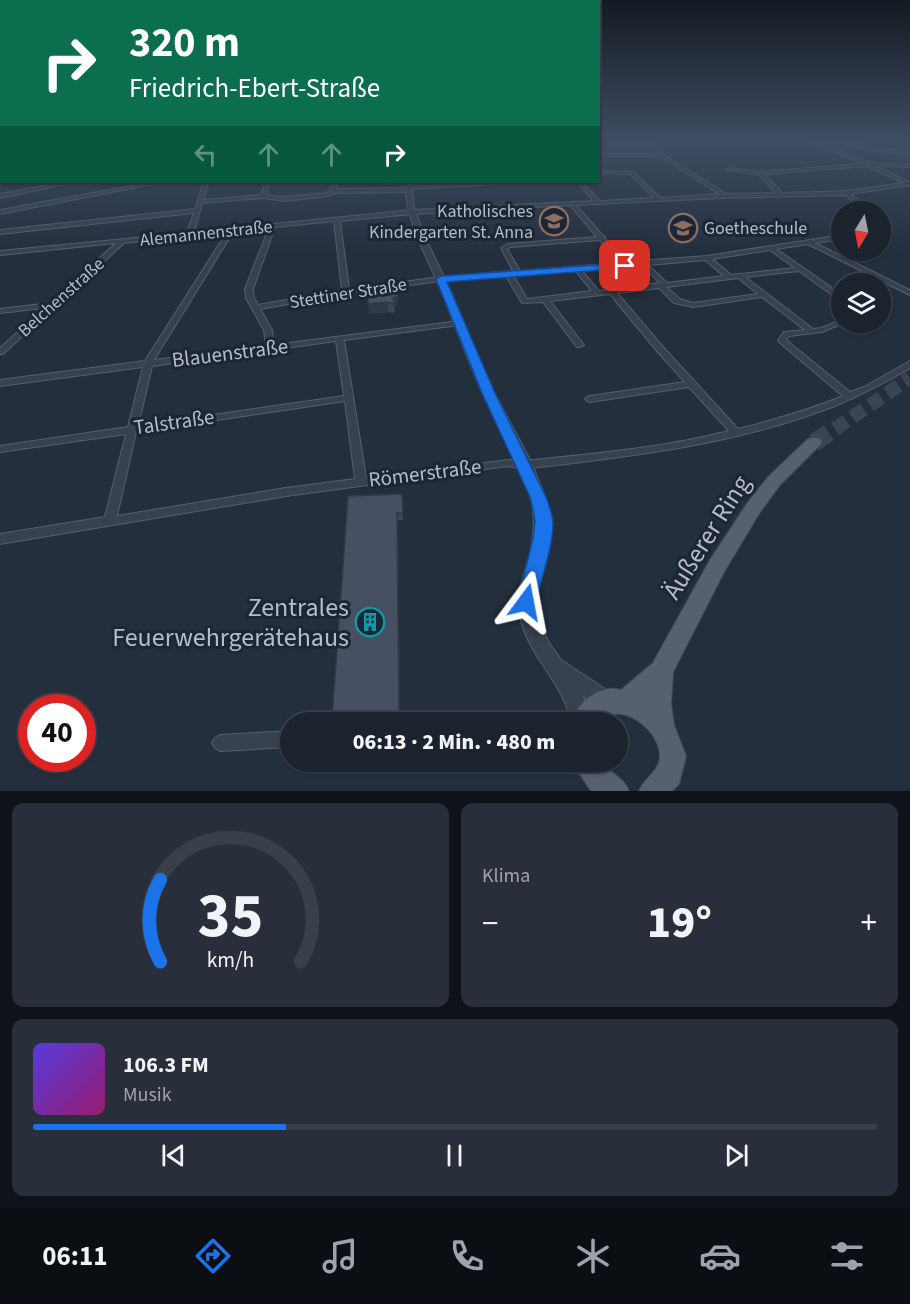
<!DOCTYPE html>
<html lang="de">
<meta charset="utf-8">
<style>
:root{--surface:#1b232e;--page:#282f3a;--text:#f1f3f6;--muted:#a0a4aa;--line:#39404a;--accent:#1a73e8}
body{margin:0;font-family:"Source Sans 3",sans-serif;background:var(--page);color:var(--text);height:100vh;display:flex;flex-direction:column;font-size:22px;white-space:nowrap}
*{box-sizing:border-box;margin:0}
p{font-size:20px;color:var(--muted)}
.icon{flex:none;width:33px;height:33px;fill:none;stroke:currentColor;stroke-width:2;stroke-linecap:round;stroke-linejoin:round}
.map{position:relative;height:791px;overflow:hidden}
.details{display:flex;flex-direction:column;gap:12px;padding:12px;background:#0f1319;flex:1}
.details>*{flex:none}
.hud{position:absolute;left:0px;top:0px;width:600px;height:183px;box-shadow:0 2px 4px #0004,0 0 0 2px var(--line);background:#0b6e4f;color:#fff;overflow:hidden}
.needle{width:39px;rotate:190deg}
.fabs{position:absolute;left:831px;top:201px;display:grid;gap:12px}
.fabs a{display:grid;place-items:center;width:60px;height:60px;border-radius:50%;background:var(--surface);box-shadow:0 2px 4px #0004,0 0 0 2px var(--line);font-size:30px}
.speed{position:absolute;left:18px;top:694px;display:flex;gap:12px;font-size:30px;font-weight:700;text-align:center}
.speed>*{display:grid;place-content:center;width:78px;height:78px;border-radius:50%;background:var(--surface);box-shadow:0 2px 4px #0004,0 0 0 2px var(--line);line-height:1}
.speed .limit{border:9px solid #d22;background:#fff;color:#111}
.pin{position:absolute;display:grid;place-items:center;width:51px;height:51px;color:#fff;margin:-26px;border-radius:12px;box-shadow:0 3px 9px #0006}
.me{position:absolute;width:66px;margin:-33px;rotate:13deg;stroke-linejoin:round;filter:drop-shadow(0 0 4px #0008)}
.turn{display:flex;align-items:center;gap:21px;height:126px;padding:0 30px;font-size:27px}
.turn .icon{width:78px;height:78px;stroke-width:2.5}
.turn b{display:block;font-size:42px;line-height:51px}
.lanes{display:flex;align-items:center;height:57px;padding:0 30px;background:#0003;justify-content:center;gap:30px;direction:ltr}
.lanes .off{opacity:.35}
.big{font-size:45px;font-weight:800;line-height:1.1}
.details .tile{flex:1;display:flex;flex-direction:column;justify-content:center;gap:9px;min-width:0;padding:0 21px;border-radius:12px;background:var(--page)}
.details .dial{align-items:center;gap:0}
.dial svg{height:156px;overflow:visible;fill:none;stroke:var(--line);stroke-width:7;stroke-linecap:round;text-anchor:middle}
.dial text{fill:var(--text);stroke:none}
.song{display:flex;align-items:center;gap:18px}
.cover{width:72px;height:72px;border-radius:9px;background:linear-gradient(135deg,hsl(250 70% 55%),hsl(320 70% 35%))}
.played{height:6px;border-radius:3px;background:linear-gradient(90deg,var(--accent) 30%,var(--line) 30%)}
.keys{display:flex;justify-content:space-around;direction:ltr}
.heat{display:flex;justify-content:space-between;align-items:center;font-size:33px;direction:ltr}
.details .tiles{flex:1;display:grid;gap:12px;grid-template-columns:1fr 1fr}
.tile:last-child{grid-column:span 2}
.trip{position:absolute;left:280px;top:712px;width:348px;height:60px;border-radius:30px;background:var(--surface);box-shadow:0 2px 4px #0004,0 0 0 2px var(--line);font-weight:800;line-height:60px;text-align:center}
.dock{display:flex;height:96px;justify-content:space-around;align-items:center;background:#0b0e12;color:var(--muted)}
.dock .icon{width:42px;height:42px}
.dock .selected{color:var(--accent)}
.dock b{font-size:27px;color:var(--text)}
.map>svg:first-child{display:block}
.green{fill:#263c3f}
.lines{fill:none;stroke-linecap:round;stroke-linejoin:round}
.stream{stroke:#394c67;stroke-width:1.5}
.primary-tunnel-far1{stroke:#3a4453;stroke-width:14;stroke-dasharray:14 7;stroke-linecap:butt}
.primary-tunnel{stroke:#3a4453;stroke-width:18;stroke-dasharray:18 9;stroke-linecap:butt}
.minor-casing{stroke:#565f6c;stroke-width:2}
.tertiary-casing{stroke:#565f6c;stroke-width:2}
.secondary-casing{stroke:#565f6c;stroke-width:2}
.primary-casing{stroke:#414a57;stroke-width:2}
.minor{fill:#38414e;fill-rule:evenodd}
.tertiary{fill:#38414e;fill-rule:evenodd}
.secondary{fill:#465061;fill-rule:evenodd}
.primary{fill:#56606e;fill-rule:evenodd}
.wall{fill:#3b4654}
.shaded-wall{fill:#303945}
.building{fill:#455162;stroke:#303945;stroke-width:1.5}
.route{fill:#1a73e8;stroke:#114b97;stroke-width:1.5}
.labels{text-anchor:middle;stroke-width:6;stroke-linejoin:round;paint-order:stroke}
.far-poi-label{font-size:18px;fill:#b4bcc9;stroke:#1d2633;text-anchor:end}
.far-street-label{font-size:18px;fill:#b4bcc9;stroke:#1d2633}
.street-label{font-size:21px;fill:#b4bcc9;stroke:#1d2633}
.near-street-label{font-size:26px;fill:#b4bcc9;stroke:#1d2633}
.near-poi-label{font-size:26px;fill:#b4bcc9;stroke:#1d2633;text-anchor:end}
</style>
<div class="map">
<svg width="910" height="791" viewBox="0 0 910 791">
<rect width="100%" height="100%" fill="#242f3e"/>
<!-- green -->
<path class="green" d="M599 141H647L658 154H599Z"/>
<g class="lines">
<!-- stream -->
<path class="stream" d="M822 146 847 157
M0 186 11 182"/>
<!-- primary-tunnel-far1 -->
<path class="primary-tunnel-far1" d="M835 429 910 378"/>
<!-- primary-tunnel -->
<path class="primary-tunnel" d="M814 443 837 427"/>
<!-- minor casing -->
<g class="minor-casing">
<path id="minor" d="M647 141H651L663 154 726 194 776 193 758 174 727 170V169L729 168 760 172 862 164 814 141H819L869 163 910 165V167L874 166 910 182V185L851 194 870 212H864L846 195 721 198 576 205 603 236 605 237V239L625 262 707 256 842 235V239L815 243 910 290V295L808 244 776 249 825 283 842 296V302L799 271 745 277 813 329 821 328 842 320V322H845L822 332 789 336 786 340 850 392 864 387 910 361V368C882 384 854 399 824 410 728 446 624 457 523 469L508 466 286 496 0 544V534L105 517 126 434 0 452V446L128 427 143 367 0 386V380L145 361 227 232 124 243 3 354H0V348L44 308 0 313V309L50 303 116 243 0 255V251L187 233 194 213 0 234V230L195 209 204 182H209L203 200 261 195 265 182H270L266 195 285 197 327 193 330 190 331 184H289L287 182H336V189L407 188 405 187 408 185 478 182H499L496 184 408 189 411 190 408 192 334 193 328 196 285 201 263 198 202 203 194 232 412 210 594 201 577 182H581L600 201 654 198 630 174 598 173V171L633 172 660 198 719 194 660 156H598V154H657ZM867 166 904 183 847 191 782 193 764 174ZM570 205 597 237 507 244 501 248 513 271 441 277 349 289 340 221 412 214ZM334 221 342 290 258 305 254 298 253 289 275 227ZM269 228 245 289 246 298 264 330 266 346 154 360 233 232ZM600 240 619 263 520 271 507 249 510 247ZM770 250 795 268 731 275 712 259ZM705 260 724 276 667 283 648 265ZM641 265 660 283 599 291 581 270 622 267 625 268 628 266ZM575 270 592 291 527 299 513 275ZM506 276 522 303 543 302 577 347H580L584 345 550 301 610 294 657 351 685 382 590 396 587 397 585 399 587 401 590 402 689 387 729 431C662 448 592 454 523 461L508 460 366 478 344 340 459 325 463 323 459 321 274 345 272 330 260 309 355 292 441 281ZM738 278 758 294 693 303 680 299 666 287ZM659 288 674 303 693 307 762 297 805 330 784 332 778 340 779 342 843 396C809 410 774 420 738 429L663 347 617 293ZM336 341 344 396 138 426 152 366ZM345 401 355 479 286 488 117 516 136 432Z
M904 141H910V144Z
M66 182H74L0 198V194Z
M154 182H163L0 214V210Z
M291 731V747L220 751 215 748 212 743 215 738 220 735Z
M518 762H592L594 766 592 772 586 774 526 770 520 768Z"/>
</g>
<!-- tertiary casing -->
<g class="tertiary-casing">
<path id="tertiary" d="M405 182H411L414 208 423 233 452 294 489 383 530 460 546 499 550 516V532L536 592V607L539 623 549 643 561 660 614 695 617 702 614 709 607 711 583 696 591 723H571C564 680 523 653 519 609 518 594 522 578 527 564 535 536 537 512 527 484 515 453 497 425 483 394 466 357 453 318 437 281 422 248 406 218 405 182Z"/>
</g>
<!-- secondary casing -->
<g class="secondary-casing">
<path id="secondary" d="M815 141H831L910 152V156Z"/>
</g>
<!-- primary casing -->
<g class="primary-casing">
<path id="primary" d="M814 438 820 439 822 443 780 485 760 512 724 572 673 672 671 704 674 725 686 756 679 784 672 791H639C644 778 660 771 660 756 660 729 618 698 598 723H570C578 703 598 684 621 690L653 663 710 560 748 502 768 477 808 439Z
M572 762H601C610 774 624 777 629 791H591Z"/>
</g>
<!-- minor -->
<use href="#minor" class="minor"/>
<!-- tertiary -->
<use href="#tertiary" class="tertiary"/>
<!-- secondary -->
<use href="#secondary" class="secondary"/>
<!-- primary -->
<use href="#primary" class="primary"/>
</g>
<!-- wall -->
<path class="wall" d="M910 150V163L903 157 906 151Z
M376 288 398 305 394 307 395 313 388 312 369 314 376 294Z
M402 494 403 520H398L400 721 376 723H333L332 719Z"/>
<!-- shaded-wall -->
<path class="shaded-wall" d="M398 296V305L394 307 393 298Z
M387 302 388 312 369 314 368 304Z
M397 513 398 520 400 721 399 714Z"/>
<!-- building -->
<path class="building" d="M382 286H396L398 296 393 298 394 304 387 302 368 304V295L377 294 376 288Z
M402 494 403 513H397L399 714 332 719 348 496Z"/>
<!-- sky -->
<linearGradient id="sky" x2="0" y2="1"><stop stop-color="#141a22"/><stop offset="0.56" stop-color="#3f4d63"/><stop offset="1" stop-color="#3f4d63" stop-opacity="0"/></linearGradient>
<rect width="910" height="252" fill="url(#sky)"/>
<!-- route -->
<path class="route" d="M625 263 629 264V268L447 282 495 393 546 497C549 505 552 513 553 521 554 544 541 579 536 602L533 608 526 610 519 608 517 602 533 539 535 521 533 509 530 497 482 393 436 279 441 276Z"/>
<!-- icons -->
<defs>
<g id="school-ring" transform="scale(1.5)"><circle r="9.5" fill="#1d2633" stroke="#8d6e63" stroke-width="1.5"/><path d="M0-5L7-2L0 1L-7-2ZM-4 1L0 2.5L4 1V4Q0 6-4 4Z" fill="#8d6e63"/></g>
<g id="building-ring" transform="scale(1.5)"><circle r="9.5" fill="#1d2633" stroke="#0f9aa8" stroke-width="1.5"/><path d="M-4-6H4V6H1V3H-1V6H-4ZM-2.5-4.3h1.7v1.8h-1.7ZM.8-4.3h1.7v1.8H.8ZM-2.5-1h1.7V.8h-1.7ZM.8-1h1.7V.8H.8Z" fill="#0f9aa8"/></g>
</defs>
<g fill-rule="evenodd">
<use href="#school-ring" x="554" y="221"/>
<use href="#school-ring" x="683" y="228"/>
<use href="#building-ring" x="370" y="622"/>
</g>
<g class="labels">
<!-- far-poi labels -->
<g class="far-poi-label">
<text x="533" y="217">Katholisches<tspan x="533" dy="21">Kindergarten St. Anna</tspan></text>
<text x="704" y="234" text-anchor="start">Goetheschule</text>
</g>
<!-- far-street labels -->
<g class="far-street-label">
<text transform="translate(206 233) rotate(-6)" y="6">Alemannenstraße</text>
<text transform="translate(348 293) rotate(-9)" y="6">Stettiner Straße</text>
<text transform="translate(61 297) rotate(-42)" y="6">Belchenstraße</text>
</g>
<!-- street labels -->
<g class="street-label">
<text transform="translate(230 353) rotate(-7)" y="7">Blauenstraße</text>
<text transform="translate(174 422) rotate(-8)" y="7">Talstraße</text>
<text transform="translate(425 473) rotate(-7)" y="7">Römerstraße</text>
</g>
<!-- near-street labels -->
<g class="near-street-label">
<text transform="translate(706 537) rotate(-58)" y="9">Äußerer Ring</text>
</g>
<!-- near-poi labels -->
<g class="near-poi-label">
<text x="349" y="616">Zentrales<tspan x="349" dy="30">Feuerwehrgerätehaus</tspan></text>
</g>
</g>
</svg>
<div class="fabs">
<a><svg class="needle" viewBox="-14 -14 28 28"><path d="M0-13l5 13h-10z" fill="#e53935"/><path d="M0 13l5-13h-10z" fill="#a0a4aa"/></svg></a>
<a><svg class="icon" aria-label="layers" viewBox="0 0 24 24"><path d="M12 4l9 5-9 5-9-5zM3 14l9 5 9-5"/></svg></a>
</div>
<div class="speed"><div class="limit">40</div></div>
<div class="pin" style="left:625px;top:266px;background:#d93025"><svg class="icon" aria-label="arrive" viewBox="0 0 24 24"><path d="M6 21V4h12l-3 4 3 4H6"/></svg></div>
<svg class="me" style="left:526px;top:602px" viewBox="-20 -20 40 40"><path d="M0-17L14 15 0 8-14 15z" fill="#1a73e8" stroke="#fff" stroke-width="4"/></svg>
<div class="trip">06:13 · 2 Min. · 480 m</div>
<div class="hud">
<div class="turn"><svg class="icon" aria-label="right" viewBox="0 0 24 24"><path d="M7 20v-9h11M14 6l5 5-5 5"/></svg><div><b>320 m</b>Friedrich-Ebert-Straße</div></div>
<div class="lanes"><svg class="icon off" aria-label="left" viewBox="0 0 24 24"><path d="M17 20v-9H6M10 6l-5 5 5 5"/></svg><svg class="icon off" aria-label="ahead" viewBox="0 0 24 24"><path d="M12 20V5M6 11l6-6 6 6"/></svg><svg class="icon off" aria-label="ahead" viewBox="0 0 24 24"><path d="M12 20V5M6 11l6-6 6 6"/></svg><svg class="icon" aria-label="right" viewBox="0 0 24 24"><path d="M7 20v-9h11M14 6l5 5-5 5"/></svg></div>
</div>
</div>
<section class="details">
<div class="tiles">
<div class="tile dial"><svg viewBox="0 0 100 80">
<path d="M14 69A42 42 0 1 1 86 69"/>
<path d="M14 69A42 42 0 0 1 14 27" stroke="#1a73e8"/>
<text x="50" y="56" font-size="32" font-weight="700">35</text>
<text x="50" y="72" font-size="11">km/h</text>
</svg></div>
<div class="tile"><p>Klima</p>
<div class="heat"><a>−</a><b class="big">19°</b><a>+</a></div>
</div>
<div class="tile">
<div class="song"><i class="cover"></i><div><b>106.3 FM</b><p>Musik</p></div></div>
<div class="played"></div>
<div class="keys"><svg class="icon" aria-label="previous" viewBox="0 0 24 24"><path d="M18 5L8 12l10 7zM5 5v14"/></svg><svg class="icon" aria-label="pause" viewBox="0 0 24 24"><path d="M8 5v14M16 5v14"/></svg><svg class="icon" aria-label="next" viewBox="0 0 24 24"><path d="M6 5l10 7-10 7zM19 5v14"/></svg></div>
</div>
</div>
</section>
<nav class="dock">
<b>06:11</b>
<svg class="icon selected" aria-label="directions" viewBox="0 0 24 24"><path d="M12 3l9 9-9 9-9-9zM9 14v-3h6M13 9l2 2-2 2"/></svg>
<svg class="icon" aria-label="music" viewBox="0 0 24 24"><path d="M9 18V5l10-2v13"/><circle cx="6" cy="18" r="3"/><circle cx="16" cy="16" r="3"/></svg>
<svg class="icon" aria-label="phone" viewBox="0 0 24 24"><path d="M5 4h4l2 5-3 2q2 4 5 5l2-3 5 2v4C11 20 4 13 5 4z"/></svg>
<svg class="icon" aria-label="climate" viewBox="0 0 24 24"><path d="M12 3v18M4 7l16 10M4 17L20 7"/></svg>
<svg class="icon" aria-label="car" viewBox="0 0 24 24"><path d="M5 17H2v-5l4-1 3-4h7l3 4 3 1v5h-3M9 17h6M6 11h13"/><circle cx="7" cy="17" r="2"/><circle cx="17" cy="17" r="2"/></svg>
<svg class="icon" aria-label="filters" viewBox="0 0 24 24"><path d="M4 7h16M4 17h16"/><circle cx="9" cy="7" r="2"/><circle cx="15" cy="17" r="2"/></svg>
</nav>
